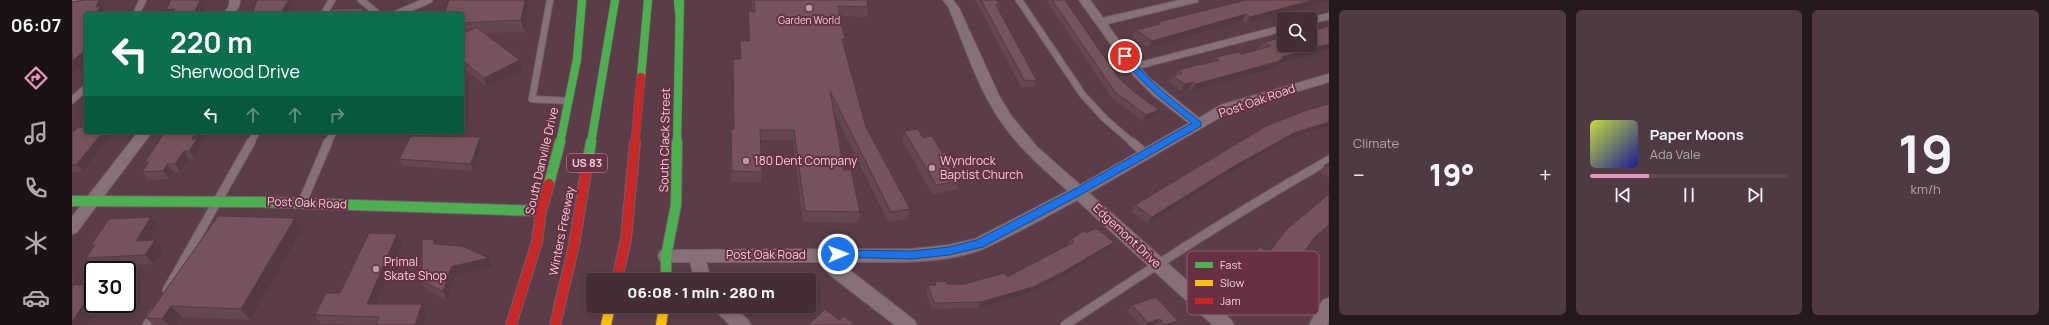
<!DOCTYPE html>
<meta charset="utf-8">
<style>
:root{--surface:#442e36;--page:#4e3a42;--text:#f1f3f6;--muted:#afa8ad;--line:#5c4a51;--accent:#e797bd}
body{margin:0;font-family:Manrope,sans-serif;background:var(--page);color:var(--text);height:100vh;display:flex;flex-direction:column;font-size:15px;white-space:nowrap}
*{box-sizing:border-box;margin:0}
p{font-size:13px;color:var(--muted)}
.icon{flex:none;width:22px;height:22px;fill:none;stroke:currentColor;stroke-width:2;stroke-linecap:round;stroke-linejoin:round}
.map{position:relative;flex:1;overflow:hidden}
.side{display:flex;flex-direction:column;gap:10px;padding:10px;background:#25191e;width:720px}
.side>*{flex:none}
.banner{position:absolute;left:12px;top:12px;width:380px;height:122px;border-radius:4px;box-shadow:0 2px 10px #0003,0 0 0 1px var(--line);background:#0b6e4f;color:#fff;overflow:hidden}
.tools{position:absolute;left:1205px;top:12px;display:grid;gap:8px}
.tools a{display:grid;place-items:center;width:40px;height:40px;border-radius:4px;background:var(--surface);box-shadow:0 2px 10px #0003,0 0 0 1px var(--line);font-size:20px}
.speed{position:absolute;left:12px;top:261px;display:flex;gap:8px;font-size:20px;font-weight:700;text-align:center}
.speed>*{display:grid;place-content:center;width:52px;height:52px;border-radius:50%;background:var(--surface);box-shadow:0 2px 10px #0003,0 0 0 1px var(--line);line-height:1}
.speed .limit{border:2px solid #111;border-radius:6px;background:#fff;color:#111}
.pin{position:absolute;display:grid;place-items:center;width:34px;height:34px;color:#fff;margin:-17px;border:2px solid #fff;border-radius:50%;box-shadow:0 1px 4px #0007}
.me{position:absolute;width:44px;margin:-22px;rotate:89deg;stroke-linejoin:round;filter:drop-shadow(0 0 3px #0008)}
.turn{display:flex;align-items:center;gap:14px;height:84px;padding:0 20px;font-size:18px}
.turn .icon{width:52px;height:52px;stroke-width:2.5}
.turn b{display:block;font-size:28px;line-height:34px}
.lanes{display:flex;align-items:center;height:38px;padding:0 20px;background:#0003;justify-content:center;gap:20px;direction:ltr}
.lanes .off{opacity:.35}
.big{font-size:30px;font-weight:800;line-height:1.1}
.side .widget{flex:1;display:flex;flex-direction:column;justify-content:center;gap:6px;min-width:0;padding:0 14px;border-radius:6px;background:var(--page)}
.side .dial{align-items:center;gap:0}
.dial b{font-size:52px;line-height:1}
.song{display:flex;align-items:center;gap:12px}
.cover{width:48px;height:48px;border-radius:6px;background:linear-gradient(135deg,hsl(70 70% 55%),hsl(240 70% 35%))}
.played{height:4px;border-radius:2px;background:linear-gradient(90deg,var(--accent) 30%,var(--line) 30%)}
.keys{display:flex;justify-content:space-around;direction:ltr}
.heat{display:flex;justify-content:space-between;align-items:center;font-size:22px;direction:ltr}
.side .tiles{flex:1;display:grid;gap:10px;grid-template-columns:repeat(3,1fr)}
.trip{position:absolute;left:514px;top:273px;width:230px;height:40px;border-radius:4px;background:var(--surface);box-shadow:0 2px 10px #0003,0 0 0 1px var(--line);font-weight:800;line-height:40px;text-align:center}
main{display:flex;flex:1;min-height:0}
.tabs{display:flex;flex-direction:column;width:72px;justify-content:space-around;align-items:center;background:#1b1216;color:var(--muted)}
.tabs .icon{width:28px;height:28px}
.tabs .selected{color:var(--accent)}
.tabs b{font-size:18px;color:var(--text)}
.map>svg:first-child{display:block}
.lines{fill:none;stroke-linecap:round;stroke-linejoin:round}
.lane-far1-casing{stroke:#765d66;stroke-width:8}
.lane-casing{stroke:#765d66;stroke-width:10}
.street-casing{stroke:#765d66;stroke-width:2}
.fast-far1-casing{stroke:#765d66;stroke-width:9}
.fast-casing{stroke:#765d66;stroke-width:12}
.slow-casing{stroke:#765d66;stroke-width:12}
.jam-far1-casing{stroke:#765d66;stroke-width:9}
.jam-casing{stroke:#765d66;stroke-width:12}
.lane-far1{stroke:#877179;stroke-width:6}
.lane{stroke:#877179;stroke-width:8}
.street{fill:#877179;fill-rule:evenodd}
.fast-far1{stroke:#4caf50;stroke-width:8}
.fast{stroke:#4caf50;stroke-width:10}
.slow{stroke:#ffc107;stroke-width:10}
.jam-far1{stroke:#c62828;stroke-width:8}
.jam{stroke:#c62828;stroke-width:10}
.wall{fill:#65474f}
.shaded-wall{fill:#533a40}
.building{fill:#76535c;stroke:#533a40}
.route{fill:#1a73e8;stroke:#114b97}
.poi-dot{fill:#bb9ba5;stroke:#673045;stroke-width:1.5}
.labels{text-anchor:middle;stroke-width:4;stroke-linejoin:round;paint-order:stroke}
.far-poi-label{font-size:10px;fill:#efcdd7;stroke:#673045}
.shield{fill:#673045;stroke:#c69eab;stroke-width:1}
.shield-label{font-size:11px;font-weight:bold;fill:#efcdd7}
.street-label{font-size:12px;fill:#efcdd7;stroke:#673045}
.poi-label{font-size:12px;fill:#efcdd7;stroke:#673045;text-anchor:start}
.key{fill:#673045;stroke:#905f71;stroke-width:1}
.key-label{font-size:11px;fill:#efcdd7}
</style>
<main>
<nav class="tabs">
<b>06:07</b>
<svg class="icon selected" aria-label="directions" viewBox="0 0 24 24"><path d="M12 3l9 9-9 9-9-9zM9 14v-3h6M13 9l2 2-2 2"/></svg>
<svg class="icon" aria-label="music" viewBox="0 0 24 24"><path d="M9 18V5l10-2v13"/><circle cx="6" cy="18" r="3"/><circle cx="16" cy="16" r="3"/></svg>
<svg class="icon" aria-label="phone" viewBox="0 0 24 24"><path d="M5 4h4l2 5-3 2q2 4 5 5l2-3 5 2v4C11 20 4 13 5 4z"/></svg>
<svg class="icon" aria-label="climate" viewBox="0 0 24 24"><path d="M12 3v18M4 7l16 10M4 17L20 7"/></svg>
<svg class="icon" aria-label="car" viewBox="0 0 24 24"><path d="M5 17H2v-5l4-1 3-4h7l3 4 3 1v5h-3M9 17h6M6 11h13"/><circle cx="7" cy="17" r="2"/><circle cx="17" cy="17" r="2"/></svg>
</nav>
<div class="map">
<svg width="1257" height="325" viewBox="0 0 1257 325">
<rect width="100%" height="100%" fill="#5a3d48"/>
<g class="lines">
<!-- lane-far1 casing -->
<g class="lane-far1-casing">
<path id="lane-far1" d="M289 0 306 14
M478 0 460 99 497 101
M947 0 1011 95 1033 119 1061 143
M64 14 71 0
M252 14 260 0
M324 14 357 0
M1238 21 1257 16
M1061 67 1212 28
M0 100 14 88
M178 143 185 132
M256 143 261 132"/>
</g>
<!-- lane casing -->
<g class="lane-casing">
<path id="lane" d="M1060 142 1074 154
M230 203 256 142
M95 290 179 142
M75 325 82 313
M993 325C1080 268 1166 211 1257 160"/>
</g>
<!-- street casing -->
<g class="street-casing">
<path id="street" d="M0 0H8L0 4Z
M158 0H168L167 6 162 14H152L157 6Z
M871 0H881L887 8 927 96 940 117 965 147 1008 185 1117 123 1082 96 1061 75 1007 0H1018L1031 18 1108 0H1126L1125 2 1035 24 1056 53 1076 77 1127 118 1149 105 1257 74V82L1159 111 1017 193 1159 320 1162 325H1141L1005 200C975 216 944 234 913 248 872 266 811 261 767 262L842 320 845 325H823L758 275 749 262H634L639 280H623L618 262H594L588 261 586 256 588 251 594 250 840 249 877 245 903 239 996 191C973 170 948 149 930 123 906 89 893 46 877 8Z
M66 132H80L5 232 0 234V217Z
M1257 298V321L1255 325H1237L1251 300Z
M642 306H661L676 320 679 325H658L644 311Z"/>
</g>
<!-- fast-far1 casing -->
<g class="fast-far1-casing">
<path id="fast-far1" d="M606 0 607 12
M569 77 576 0
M488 143 505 59 510 0
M519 143 543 0
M605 143 608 0"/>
</g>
<!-- fast casing -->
<g class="fast-casing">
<path id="fast" d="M515 166 519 142
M477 184 488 142
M0 201 188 202 469 211
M594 280V256L604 205 605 142"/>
</g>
<!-- slow casing -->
<g class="slow-casing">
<path id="slow" d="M534 325 538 306
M589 325 592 306"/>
</g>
<!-- jam-far1 casing -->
<g class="jam-far1-casing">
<path id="jam-far1" d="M563 143 569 77"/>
</g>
<!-- jam casing -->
<g class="jam-casing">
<path id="jam" d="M545 280 554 239 563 142
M439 325 465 242 469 211 477 184
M483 325 502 245 515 166"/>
</g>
<!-- lane-far1 -->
<use href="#lane-far1" class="lane-far1"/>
<!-- lane -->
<use href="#lane" class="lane"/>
<!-- street -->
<use href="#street" class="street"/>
<!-- fast-far1 -->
<use href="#fast-far1" class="fast-far1"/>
<!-- fast -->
<use href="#fast" class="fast"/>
<!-- slow -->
<use href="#slow" class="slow"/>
<!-- jam-far1 -->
<use href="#jam-far1" class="jam-far1"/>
<!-- jam -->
<use href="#jam" class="jam"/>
</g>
<!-- wall -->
<path class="wall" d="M377 0H456L457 5 452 32 412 33 448 60 450 70 415 87 390 67V14Z
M680 0H795L796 7 795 17 768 16 773 39 772 47 794 127 838 209 835 219 816 222 762 112 772 170 788 212 785 223 731 222 721 140H688L690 172 689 182H659V129H662L661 59H668V41H677L676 21V11L681 12Z
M903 0H924L928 4 927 10 965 81 962 87H949L906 5Z
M974 0H993L1046 77 1083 117 1070 121 1040 98Z
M1257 0 1174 23 1170 21 1076 48 1060 37 1064 30 1084 25 1086 22Z
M1212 37 1210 62 1207 65 1205 66 1204 68 1119 91 1116 89 1109 91 1097 82 1101 76 1104 75 1106 70 1142 61 1144 57 1170 54 1188 49 1187 48 1192 42Z
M0 131 14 132H42L11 171 0 172Z
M832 131 851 138 880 170 887 181 884 190 860 194 830 140Z
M408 137 410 144 401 171 330 166 327 159Z
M1216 139 1154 175 1076 224 1059 212 1063 205Z
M128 143 130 147 123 159H117L109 172H101L97 179 76 180 70 172 75 164 73 162Z
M1257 163V178L1247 172 1253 165Z
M1257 194 1241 240 1221 266 1232 287 1225 293 1199 278 1191 289 1185 295 1161 281 1181 254 1188 247 1196 252 1215 229 1242 207 1248 201Z
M79 217 87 226 79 240H83L91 249 82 264 23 267 14 258 21 247 19 245Z
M223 218 230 230 178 320 110 317 105 325H81L74 318Z
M999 239 1037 248 987 279 957 293 906 308 860 309 854 291 856 285H861L863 282 875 284H892L935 277 995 245Z
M330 244 304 304 355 313 351 325H290L249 324 243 315Z
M363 244 417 258 421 267 386 275 383 278 375 300 354 290 349 281 352 274 350 269Z
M1060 305 1102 325H1067L1055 311Z"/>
<!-- shaded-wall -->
<path class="shaded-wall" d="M27 0H30L33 5 31 10 33 13V14H25L24 7Z
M95 0H100L99 6Z
M128 0H134L129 14H122Z
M217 0H223L221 4 215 14H208Z
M453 0H456L457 5 452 32 449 20Z
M1242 0H1257V1L1174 23 1178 17Z
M292 8 294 14H289Z
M103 9 106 14H96L94 10Z
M1174 14 1170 21 1076 48 1080 41Z
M1257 44V49L1210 62 1207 65 1205 66 1204 68 1119 91 1124 84 1210 57Z
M14 50V62L0 73V61Z
M448 60 450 70 415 87 412 78Z
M0 75 4 80 0 83Z
M1121 82 1116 89 1109 91 1113 84Z
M1087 110 1083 117 1070 121 1074 115Z
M1257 122V126L1216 139 1154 175 1076 224 1080 217 1159 168 1222 133Z
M31 132H42L11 171 5 164Z
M124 132H135L128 143 130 147 123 159 117 151 120 139Z
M408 137 410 144 401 171 399 164Z
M112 151 117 159 109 172 103 164Z
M95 164 101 172 97 179 91 171Z
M882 165 879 174 877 166Z
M79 217 87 226 72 250 64 241Z
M223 218 230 230 178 320 169 309Z
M1257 225V226L1236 244 1243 237Z
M325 234 330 244 300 313 295 304Z
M83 240 91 249 82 264 73 255Z
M1042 242 1037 248 987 279 957 293 906 308 909 302Z
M417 258 421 267 386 275 383 278 375 300 371 291 379 268 382 266Z
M21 290V304H28L15 325H0V322Z
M350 304 355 313 351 325H343Z
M99 306 110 317 105 325H97L90 319Z
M1088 319 1083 325H1074L1076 323Z
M1106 321 1102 325H1094Z"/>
<!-- building -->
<path class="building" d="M13 0H27L24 7 28 6 25 14H14V40L13 43H14V50L0 61V2Z
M99 0H128L122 14H99L103 9 94 10Z
M185 0H217L208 14H180Z
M377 0H453L449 20 390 23V14H372Z
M682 0H795L796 7 766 6 773 39H770L794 127 838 209 819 212 758 91 772 170H779L788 212 733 211 722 130H688L690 172 660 171 659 129H662L661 59H669L668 41H678L676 11 683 12Z
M909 0H924L928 4 924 5 965 81 952 80Z
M980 0H993L1046 77 1062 92 1087 110 1074 115 1043 92Z
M1174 0H1242L1178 17 1174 14 1080 41 1064 30 1088 24 1086 22Z
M292 8 289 14H258L260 9Z
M1257 26V44L1210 57 1212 59 1207 60 1208 61 1124 84 1121 82 1113 84 1101 76 1110 73 1106 70 1147 60 1144 57 1166 52 1170 54 1199 46 1192 42 1212 37V45H1238V32Z
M404 27 448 60 412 78 390 60V34Z
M1257 104V122L1222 133 1159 168 1080 217 1063 205 1194 126 1235 110Z
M14 123V132H31L5 164 0 165V131H3L6 127H10Z
M846 129 851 138 860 136 870 153 874 152 882 165 877 166 887 181 864 185 832 131Z
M93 132H124L120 139H125L117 151H112L103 164H95L91 171 70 172 77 162H73Z
M339 136 408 137 399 164 327 159Z
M1257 163V167L1253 165Z
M1257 194V225L1243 237 1221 266 1239 276 1232 287 1204 271 1191 289 1167 275 1188 247 1197 252 1215 229 1249 201H1248Z
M146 216 223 218 169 309 99 306 90 319 74 318Z
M79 217 64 241 83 240 73 255 14 258 23 245H19L37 219Z
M1024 228 1042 242 991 272 961 287 909 302 862 303 856 285H864L863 282 874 281 875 284H892L932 273 935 277 1002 242 999 239 1012 231 1014 233Z
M297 233 325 234 295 304H350L343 325H304L307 317 243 315 254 293H268Z
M350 239 362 240V244L390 246 417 258 382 266 379 268 371 291 349 281 354 271 350 269Z
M21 284V290L0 322V285Z
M1084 297 1106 321 1093 325 1088 319 1076 323 1060 305Z
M753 309 767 320 772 316 783 325H736Z"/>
<!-- route -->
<path class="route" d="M1050 54H1056C1076 82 1102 101 1129 122V126L1010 194 911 247 877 255 840 259 762 257 760 254 766 250 840 251 877 247 905 240 1003 189 1120 123C1094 102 1069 84 1049 56Z"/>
<!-- markers -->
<g class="poi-dot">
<circle cx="737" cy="8" r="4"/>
<circle cx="674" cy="161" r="4"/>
<circle cx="860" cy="168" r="4"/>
<circle cx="304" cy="269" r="4"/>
</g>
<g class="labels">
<!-- far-poi labels -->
<g class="far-poi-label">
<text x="737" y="24">Garden World</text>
</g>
<!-- shield labels -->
<rect class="shield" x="495" y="154" width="40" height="18" rx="3"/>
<g class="shield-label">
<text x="515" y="167">US 83</text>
</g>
<!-- street labels -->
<g class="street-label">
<text transform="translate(1185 101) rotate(-19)" y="4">Post Oak Road</text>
<text transform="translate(593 140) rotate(-89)" y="4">South Clack Street</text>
<text transform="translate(470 161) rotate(-77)" y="4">South Danville Drive</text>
<text transform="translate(235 203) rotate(2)" y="4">Post Oak Road</text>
<text transform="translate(490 231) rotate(-79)" y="4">Winters Freeway</text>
<text transform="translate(1055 236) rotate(43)" y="4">Edgemont Drive</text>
<text x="694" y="259">Post Oak Road</text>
</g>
<!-- poi labels -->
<g class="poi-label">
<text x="682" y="165">180 Dent Company</text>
<text x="868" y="165">Wyndrock<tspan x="868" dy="14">Baptist Church</tspan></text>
<text x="312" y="266">Primal<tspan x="312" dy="14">Skate Shop</tspan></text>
</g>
</g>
<!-- legend -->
<rect x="1115" y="251" width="132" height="64" rx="6" class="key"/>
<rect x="1123" y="262" width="18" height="6" fill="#4caf50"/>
<rect x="1123" y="280" width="18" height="6" fill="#ffc107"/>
<rect x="1123" y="298" width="18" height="6" fill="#c62828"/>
<g class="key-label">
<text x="1148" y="269">Fast</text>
<text x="1148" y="287">Slow</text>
<text x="1148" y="305">Jam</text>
</g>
</svg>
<div class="tools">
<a><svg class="icon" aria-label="search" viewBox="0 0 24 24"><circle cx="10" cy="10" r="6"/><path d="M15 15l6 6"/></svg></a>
</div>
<div class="speed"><div class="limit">30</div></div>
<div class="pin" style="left:1053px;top:56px;background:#d93025"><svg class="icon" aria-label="arrive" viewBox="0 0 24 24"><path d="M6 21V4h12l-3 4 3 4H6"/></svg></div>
<svg class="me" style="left:766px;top:254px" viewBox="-20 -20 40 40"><circle r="17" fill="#1a73e8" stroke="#fff" stroke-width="3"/><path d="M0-11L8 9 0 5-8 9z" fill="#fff"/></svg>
<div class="trip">06:08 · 1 min · 280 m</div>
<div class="banner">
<div class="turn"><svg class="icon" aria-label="left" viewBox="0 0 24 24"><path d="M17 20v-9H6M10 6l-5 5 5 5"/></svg><div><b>220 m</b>Sherwood Drive</div></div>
<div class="lanes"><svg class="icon" aria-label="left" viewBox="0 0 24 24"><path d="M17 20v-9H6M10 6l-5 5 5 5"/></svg><svg class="icon off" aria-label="ahead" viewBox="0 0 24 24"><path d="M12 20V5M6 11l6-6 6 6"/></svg><svg class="icon off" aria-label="ahead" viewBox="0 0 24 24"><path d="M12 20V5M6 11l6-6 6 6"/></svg><svg class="icon off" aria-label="right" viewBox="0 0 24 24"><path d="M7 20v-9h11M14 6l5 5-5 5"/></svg></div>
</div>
</div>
<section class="side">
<div class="tiles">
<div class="widget"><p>Climate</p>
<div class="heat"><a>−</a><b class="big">19°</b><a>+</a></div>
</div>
<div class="widget">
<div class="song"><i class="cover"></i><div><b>Paper Moons</b><p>Ada Vale</p></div></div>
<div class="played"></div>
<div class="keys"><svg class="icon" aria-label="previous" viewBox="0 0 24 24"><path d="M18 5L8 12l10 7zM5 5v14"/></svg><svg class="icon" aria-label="pause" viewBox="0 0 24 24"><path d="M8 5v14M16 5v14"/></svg><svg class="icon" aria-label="next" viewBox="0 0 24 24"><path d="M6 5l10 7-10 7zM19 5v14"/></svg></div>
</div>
<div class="widget dial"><b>19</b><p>km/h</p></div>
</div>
</section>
</main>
